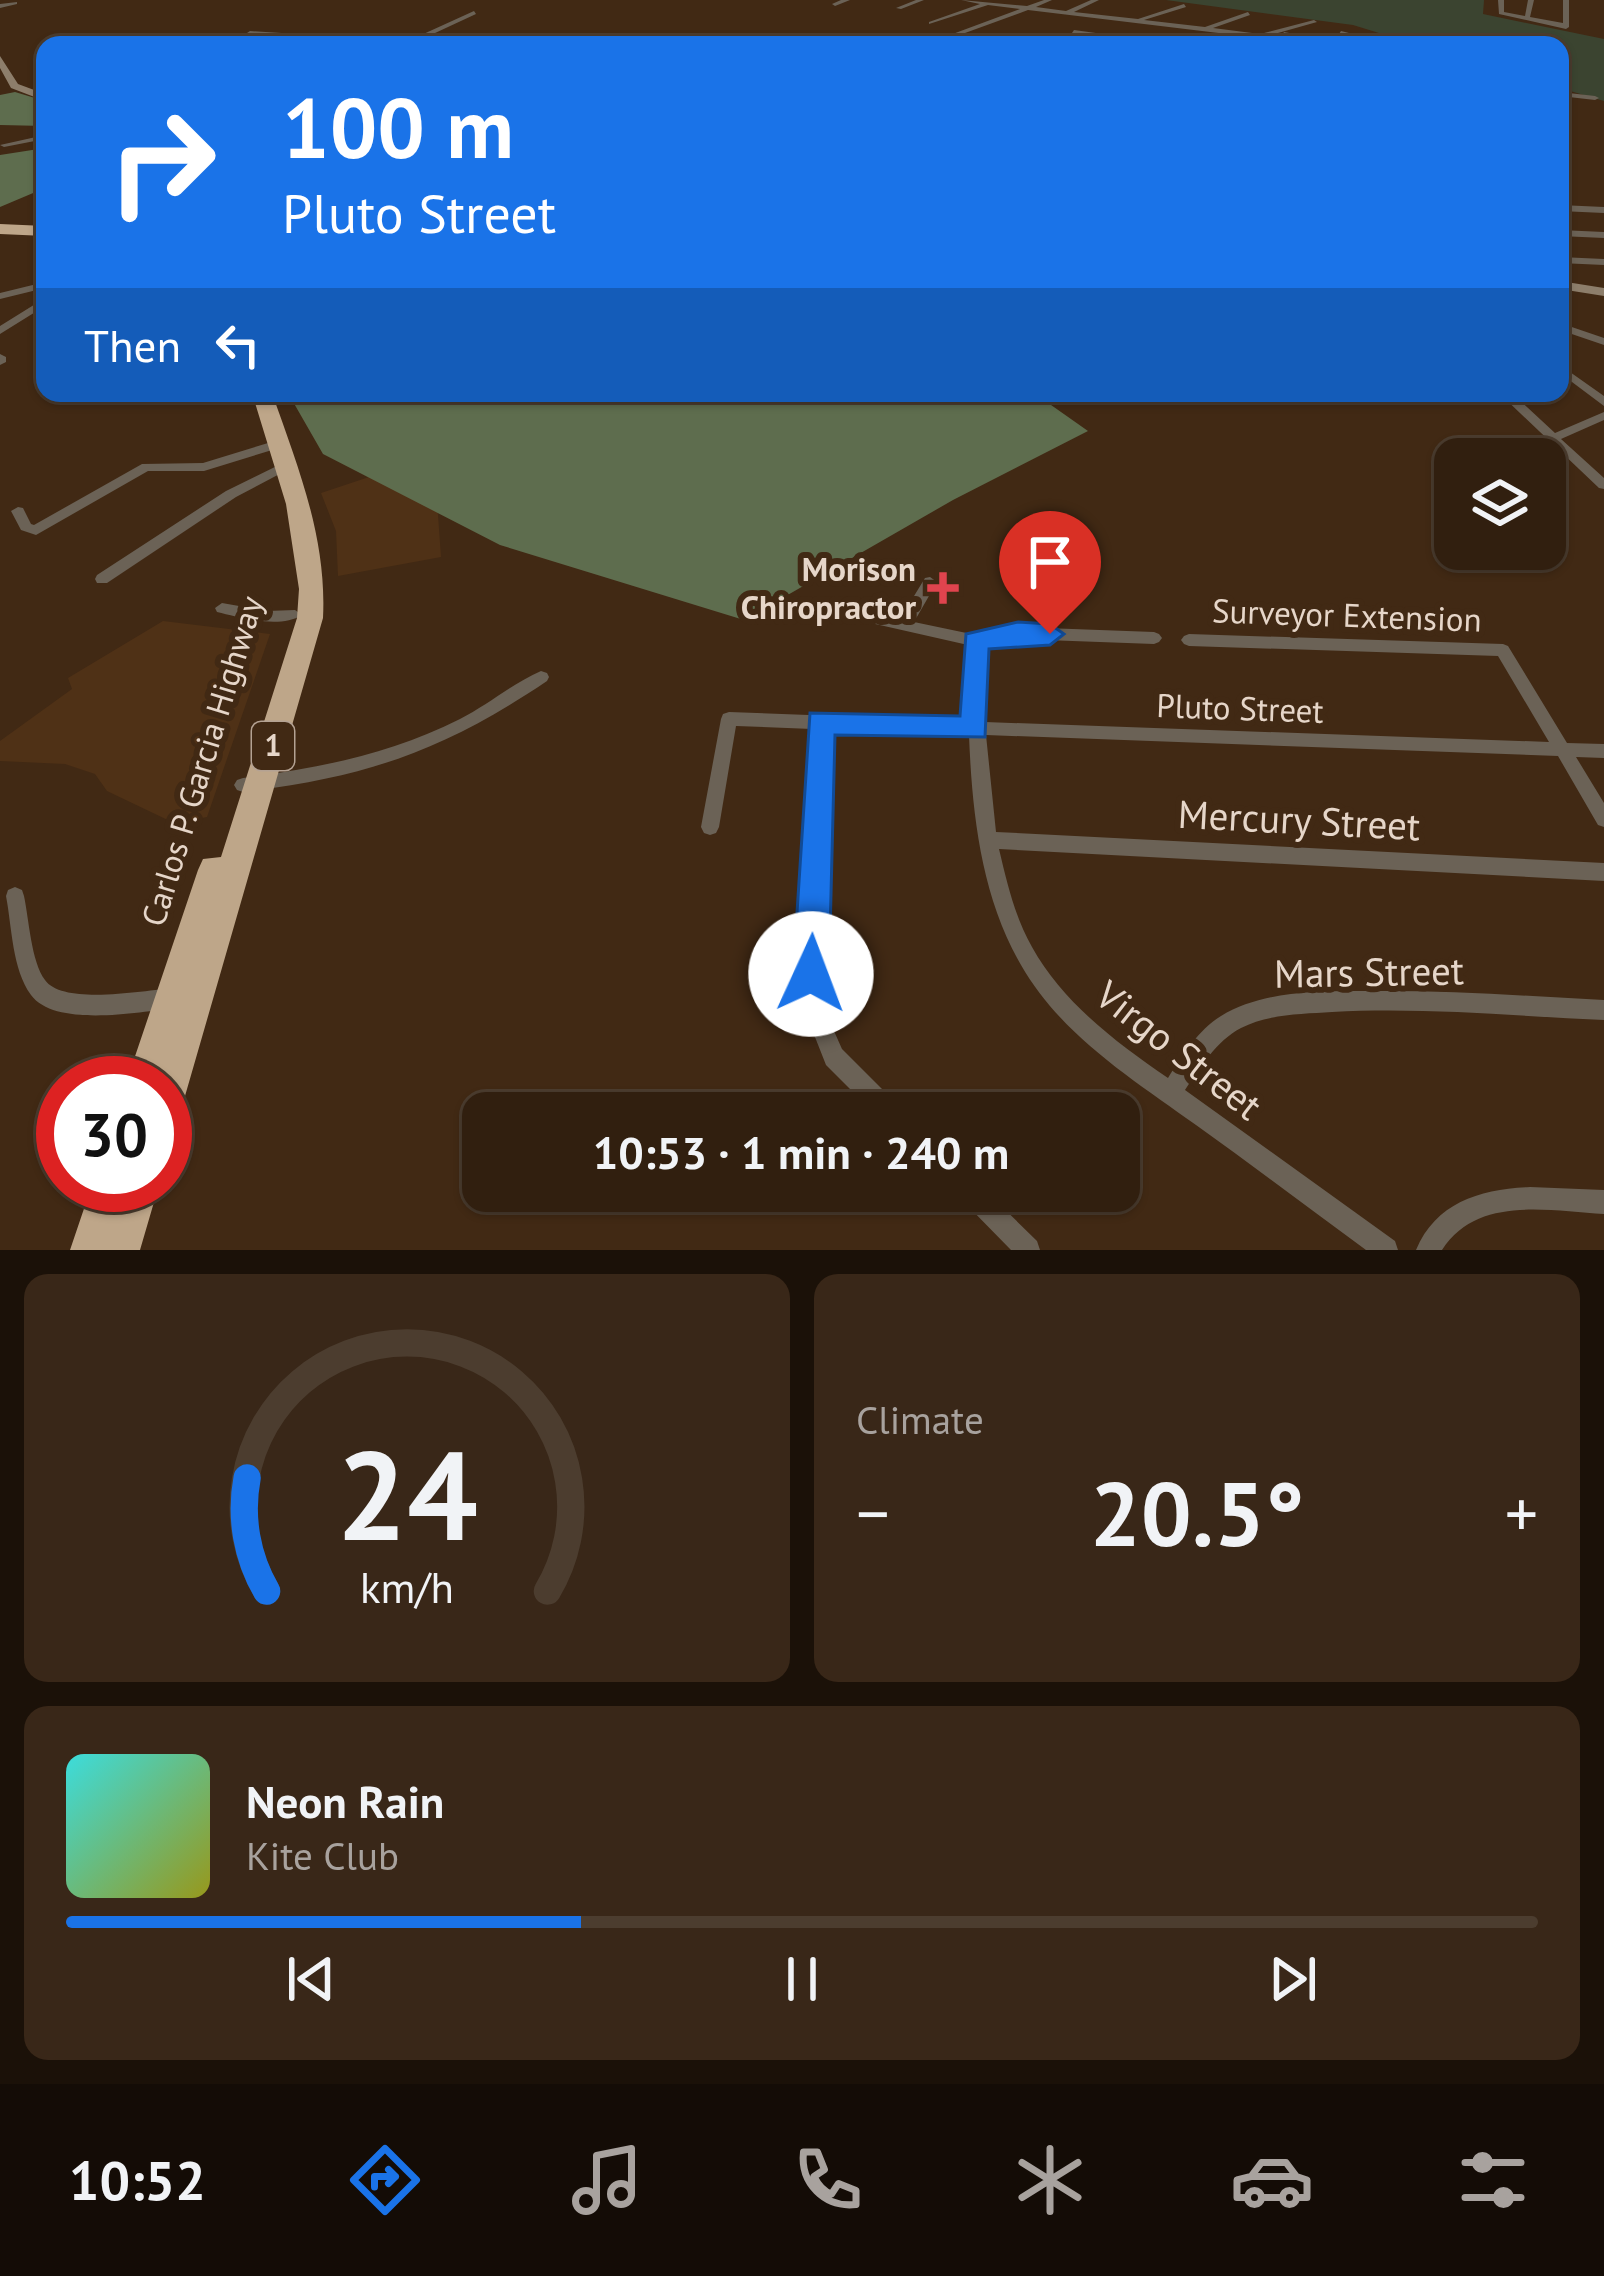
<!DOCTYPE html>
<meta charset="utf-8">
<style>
:root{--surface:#311f0f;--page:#392718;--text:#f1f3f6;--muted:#a8a29e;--line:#4c3d2f;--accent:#1a73e8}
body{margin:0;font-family:"PT Sans",sans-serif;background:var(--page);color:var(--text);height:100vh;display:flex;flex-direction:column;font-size:45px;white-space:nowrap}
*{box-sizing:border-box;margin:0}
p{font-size:39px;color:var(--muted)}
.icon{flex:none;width:66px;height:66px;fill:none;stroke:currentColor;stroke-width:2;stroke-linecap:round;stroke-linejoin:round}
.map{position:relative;height:1250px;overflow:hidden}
.sheet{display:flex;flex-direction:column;gap:24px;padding:24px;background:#1b1108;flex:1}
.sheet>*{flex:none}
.banner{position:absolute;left:36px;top:36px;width:1533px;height:366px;border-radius:24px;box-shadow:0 3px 9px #0004,0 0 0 3px var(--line);background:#1a73e8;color:#fff;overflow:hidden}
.tools{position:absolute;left:1434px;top:438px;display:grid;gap:24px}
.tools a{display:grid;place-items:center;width:132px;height:132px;border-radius:24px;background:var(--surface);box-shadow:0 3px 9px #0004,0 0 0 3px var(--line);font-size:60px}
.speed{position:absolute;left:36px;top:1056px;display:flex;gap:24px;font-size:60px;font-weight:700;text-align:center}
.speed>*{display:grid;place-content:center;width:156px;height:156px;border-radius:50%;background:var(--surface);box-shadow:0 3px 9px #0004,0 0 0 3px var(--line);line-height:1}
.speed .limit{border:18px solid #d22;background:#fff;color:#111}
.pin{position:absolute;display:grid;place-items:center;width:102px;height:102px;color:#fff;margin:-123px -51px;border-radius:50% 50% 50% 0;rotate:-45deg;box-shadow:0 0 12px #0007}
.pin .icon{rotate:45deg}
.me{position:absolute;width:132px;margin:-66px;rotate:2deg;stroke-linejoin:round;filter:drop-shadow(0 0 9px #0008)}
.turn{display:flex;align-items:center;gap:42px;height:252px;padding:0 48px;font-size:54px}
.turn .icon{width:156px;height:156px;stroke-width:2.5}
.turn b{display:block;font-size:84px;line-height:102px}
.then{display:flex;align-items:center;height:114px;padding:0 48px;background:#0003;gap:24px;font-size:45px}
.big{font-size:90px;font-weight:800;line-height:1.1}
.sheet .tile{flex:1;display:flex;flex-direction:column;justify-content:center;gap:18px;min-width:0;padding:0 42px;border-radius:24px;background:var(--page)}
.sheet .dial{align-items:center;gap:0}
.dial svg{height:312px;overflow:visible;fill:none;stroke:var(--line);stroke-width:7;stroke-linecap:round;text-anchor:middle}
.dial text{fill:var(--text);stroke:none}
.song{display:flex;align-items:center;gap:36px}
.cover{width:144px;height:144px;border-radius:18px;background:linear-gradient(135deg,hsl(180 70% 55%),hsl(60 70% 35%))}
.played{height:12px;border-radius:6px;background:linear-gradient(90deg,var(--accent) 35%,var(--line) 35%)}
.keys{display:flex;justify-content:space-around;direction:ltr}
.heat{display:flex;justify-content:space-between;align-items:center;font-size:66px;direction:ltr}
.sheet .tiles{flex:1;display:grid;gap:24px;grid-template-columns:1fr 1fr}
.tile:last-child{grid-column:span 2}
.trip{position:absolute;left:462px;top:1092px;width:678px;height:120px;border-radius:24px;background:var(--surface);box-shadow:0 3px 9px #0004,0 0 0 3px var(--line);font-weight:800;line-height:120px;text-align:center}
.tabs{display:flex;height:192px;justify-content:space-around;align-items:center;background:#140c06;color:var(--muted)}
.tabs .icon{width:84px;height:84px}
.tabs .current{color:var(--accent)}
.tabs b{font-size:54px;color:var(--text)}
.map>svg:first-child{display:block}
.built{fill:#4f3116}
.green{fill:#3b4430}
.forest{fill:#5e6d4e}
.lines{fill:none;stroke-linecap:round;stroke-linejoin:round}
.street{fill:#6b6256;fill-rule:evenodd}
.secondary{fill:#8d7e6b;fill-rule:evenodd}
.highway{fill:#bea689;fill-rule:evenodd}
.route{fill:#1a73e8;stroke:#114b97;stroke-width:3}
.health-dot{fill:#e0444e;stroke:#412914;stroke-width:4.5}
.labels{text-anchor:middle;stroke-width:12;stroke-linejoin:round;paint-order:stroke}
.shield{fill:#412914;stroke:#b4a293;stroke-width:3}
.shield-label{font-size:30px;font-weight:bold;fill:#e6d6c9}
.poi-label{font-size:33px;font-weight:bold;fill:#e6d6c9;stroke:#412914;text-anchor:end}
.street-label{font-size:33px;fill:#e6d6c9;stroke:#412914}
.near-street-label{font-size:39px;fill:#e6d6c9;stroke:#412914}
</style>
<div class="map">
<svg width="1604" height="1250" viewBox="0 0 1604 1250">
<rect width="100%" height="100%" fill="#412914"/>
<!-- built -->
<path class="built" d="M405 465 437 501 441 557 338 576 336 531 321 493Z
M163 621 270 634 207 817 174 823 107 791 95 774 65 764 0 761V741L72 689 68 678Z"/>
<!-- green -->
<path class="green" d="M1166 0H1484L1483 14 1604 39V101L1560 88V45H1418L1353 25Z"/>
<!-- forest -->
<path class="forest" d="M15 92 45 101 38 112 45 114V126L0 125V95Z
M45 148V188L0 207V155Z
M288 393H1034L1088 431 953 500 744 620 500 545 323 454Z"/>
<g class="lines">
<!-- street -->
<path class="street" d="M841 0H850L835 6 832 4Z
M916 0H924L901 9 896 8Z
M961 0 1027 6 1044 0H1052L1036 7 1066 11 1091 0H1099L1074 12 1138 19 1184 4 1186 7 1144 20 1205 27 1248 12 1250 15 1213 28 1260 34 1314 20 1317 22 1260 38 1028 10 932 45H923L1020 9 988 5 929 24V22L980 4Z
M1498 0H1504V12L1525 16 1528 0H1534L1530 17 1563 23V0H1569V27L1566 29 1499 14Z
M17 2V4L0 8V4Z
M474 11 476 14 420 40 450 45H409L247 33 250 31 408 41Z
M1074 30 1154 41 1157 43 1154 45 1072 33Z
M1341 31 1397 45H1387L1339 34Z
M1284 32 1342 43 1345 45H1332L1282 35Z
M1055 38 1086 43 1089 45 1053 41Z
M1560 92 1595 96 1599 98 1595 100 1560 96Z
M45 135V139L4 147 0 145Z
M1560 205 1604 207V213L1560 211Z
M1560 230 1604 232V238L1560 236Z
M1560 257 1604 259V265L1560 263Z
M45 282V288L0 299V293Z
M45 298V306L0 334V326Z
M1560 323 1604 338V345L1560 330Z
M0 354 6 357V362L0 365Z
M1560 365 1604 396V406L1560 373Z
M1499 393H1512L1555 433 1604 412V420L1561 439 1604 478V489L1599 488Z
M278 440 284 444 282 447 204 471H148L36 535 21 530 11 511 18 507 23 508 31 524 34 525 142 464 203 463Z
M285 462 291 466 289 469 236 497 107 583H97L95 579 97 575 226 491Z
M930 577 937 582 914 622 976 635 1018 627 1154 632 1159 634 1162 638 1159 642 1154 644 1018 639 984 645 985 722 1549 742 1498 656 1189 646 1184 644 1181 640 1184 636 1189 634 1503 644 1508 646 1567 743 1604 744V758L1576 757 1604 803V827L1598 825 1558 756 986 735 996 832 1604 863V881L999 849C1007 883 1015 917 1032 947 1063 1003 1117 1043 1168 1078 1182 1056 1198 1030 1221 1016 1267 988 1331 991 1383 991 1457 991 1530 996 1604 1000V1020C1514 1016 1423 1007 1332 1012 1302 1014 1268 1014 1241 1028 1216 1041 1200 1068 1185 1090L1395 1241 1398 1250H1366C1309 1208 1253 1166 1196 1125 1132 1079 1061 1035 1021 965 981 896 972 813 969 735L828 729 822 1004 842 1049 898 1105 901 1113H874L826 1065 802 1004 812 729 736 726 719 827 716 833 710 835 704 833 701 827 721 719 723 714 729 712 969 721 968 645 862 621 855 616 862 611 900 619 925 578Z
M222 603 267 611 295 610 302 615C280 629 242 618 217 612L215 608Z
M541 671 547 673 549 677 547 681C443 751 367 777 243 792L237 790 234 785 237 780 243 778C319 768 391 754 460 719 488 705 513 683 541 671Z
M15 887 22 890 24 896C29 919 31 961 45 980 63 1006 146 990 175 988L182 991 185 998 182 1005 175 1008C140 1012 55 1028 31 995 12 969 12 927 6 896L8 890Z
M1530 1187 1604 1190V1214C1548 1211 1477 1195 1442 1250H1416C1436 1202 1481 1189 1530 1187Z
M957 1191H986L1037 1241 1040 1250H1011L961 1199Z"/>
<!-- secondary -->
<path class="secondary" d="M0 56 18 84 45 94V101L11 88 0 68Z
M1560 281 1604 288V296L1560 289Z"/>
<!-- highway -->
<path class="highway" d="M0 224 45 226V236L0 234Z
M252 393H272C298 467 327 538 323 618L185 1096 179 1110 165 1116V1083H126L198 870 203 859 221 857 297 618 299 589 286 504Z
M92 1185H159L140 1250H70Z"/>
</g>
<!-- route -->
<path class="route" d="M1018 622 1050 624 1064 634 1050 645 989 649 985 737 835 735 829 974 824 987 811 992 798 987 793 974 810 713 960 716 966 634Z"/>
<!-- markers -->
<path class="health-dot" d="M937 570h12v12h12v12h-12v12h-12v-12h-12v-12h12z"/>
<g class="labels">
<!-- shield labels -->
<rect class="shield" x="252" y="722" width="42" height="48" rx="9"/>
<g class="shield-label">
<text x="273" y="756">1</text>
</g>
<!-- poi labels -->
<g class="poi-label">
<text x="916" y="581">Morison<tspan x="916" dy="38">Chiropractor</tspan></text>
</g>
<!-- street labels -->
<g class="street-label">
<text transform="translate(1347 615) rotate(2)" y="12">Surveyor Extension</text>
<text transform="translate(1240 708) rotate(2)" y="12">Pluto Street</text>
<text transform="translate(202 761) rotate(-73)" y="12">Carlos P. Garcia Highway</text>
</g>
<!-- near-street labels -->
<g class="near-street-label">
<text transform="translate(1299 820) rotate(3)" y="14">Mercury Street</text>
<text transform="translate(1369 972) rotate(-1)" y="14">Mars Street</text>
<text transform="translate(1179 1050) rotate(38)" y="14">Virgo Street</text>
</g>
</g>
</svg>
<div class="tools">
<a><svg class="icon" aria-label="layers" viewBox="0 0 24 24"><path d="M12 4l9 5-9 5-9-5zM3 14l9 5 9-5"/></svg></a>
</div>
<div class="speed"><div class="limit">30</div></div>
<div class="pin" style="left:1050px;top:634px;background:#d93025"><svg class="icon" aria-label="arrive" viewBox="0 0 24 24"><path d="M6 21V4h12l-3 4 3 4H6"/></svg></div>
<svg class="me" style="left:811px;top:974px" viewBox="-20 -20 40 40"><circle r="19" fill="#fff"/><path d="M0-13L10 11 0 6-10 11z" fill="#1a73e8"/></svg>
<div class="trip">10:53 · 1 min · 240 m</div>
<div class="banner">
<div class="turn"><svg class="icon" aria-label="right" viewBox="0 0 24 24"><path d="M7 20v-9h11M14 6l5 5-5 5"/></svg><div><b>100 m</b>Pluto Street</div></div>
<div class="then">Then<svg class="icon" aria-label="left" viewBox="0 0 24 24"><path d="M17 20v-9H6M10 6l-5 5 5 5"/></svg></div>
</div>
</div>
<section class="sheet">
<div class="tiles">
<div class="tile dial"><svg viewBox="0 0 100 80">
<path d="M14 69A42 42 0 1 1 86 69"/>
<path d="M14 69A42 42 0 0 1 9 40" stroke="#1a73e8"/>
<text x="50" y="56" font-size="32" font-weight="700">24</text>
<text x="50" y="72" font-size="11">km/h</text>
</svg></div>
<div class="tile"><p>Climate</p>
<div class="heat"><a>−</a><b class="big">20.5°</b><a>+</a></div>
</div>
<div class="tile">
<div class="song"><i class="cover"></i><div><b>Neon Rain</b><p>Kite Club</p></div></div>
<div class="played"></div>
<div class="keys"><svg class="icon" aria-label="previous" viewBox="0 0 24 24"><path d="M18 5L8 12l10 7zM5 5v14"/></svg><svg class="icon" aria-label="pause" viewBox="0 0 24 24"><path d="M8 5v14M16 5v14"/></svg><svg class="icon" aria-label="next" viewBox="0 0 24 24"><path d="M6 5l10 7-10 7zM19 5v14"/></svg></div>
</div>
</div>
</section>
<nav class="tabs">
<b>10:52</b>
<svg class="icon current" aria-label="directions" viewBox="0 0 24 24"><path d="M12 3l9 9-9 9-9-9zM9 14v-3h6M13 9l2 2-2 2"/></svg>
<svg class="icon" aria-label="music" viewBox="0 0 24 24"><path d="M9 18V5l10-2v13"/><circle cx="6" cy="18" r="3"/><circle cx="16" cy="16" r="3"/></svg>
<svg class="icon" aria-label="phone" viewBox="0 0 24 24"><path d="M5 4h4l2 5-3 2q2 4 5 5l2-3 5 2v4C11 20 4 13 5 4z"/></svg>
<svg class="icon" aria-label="climate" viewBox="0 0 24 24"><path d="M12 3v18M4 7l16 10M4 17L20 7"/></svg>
<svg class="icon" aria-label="car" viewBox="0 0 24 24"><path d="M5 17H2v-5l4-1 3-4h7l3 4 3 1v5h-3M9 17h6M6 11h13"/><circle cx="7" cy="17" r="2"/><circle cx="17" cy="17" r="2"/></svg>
<svg class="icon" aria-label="filters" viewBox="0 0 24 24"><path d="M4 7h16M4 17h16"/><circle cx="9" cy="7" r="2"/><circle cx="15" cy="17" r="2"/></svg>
</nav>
